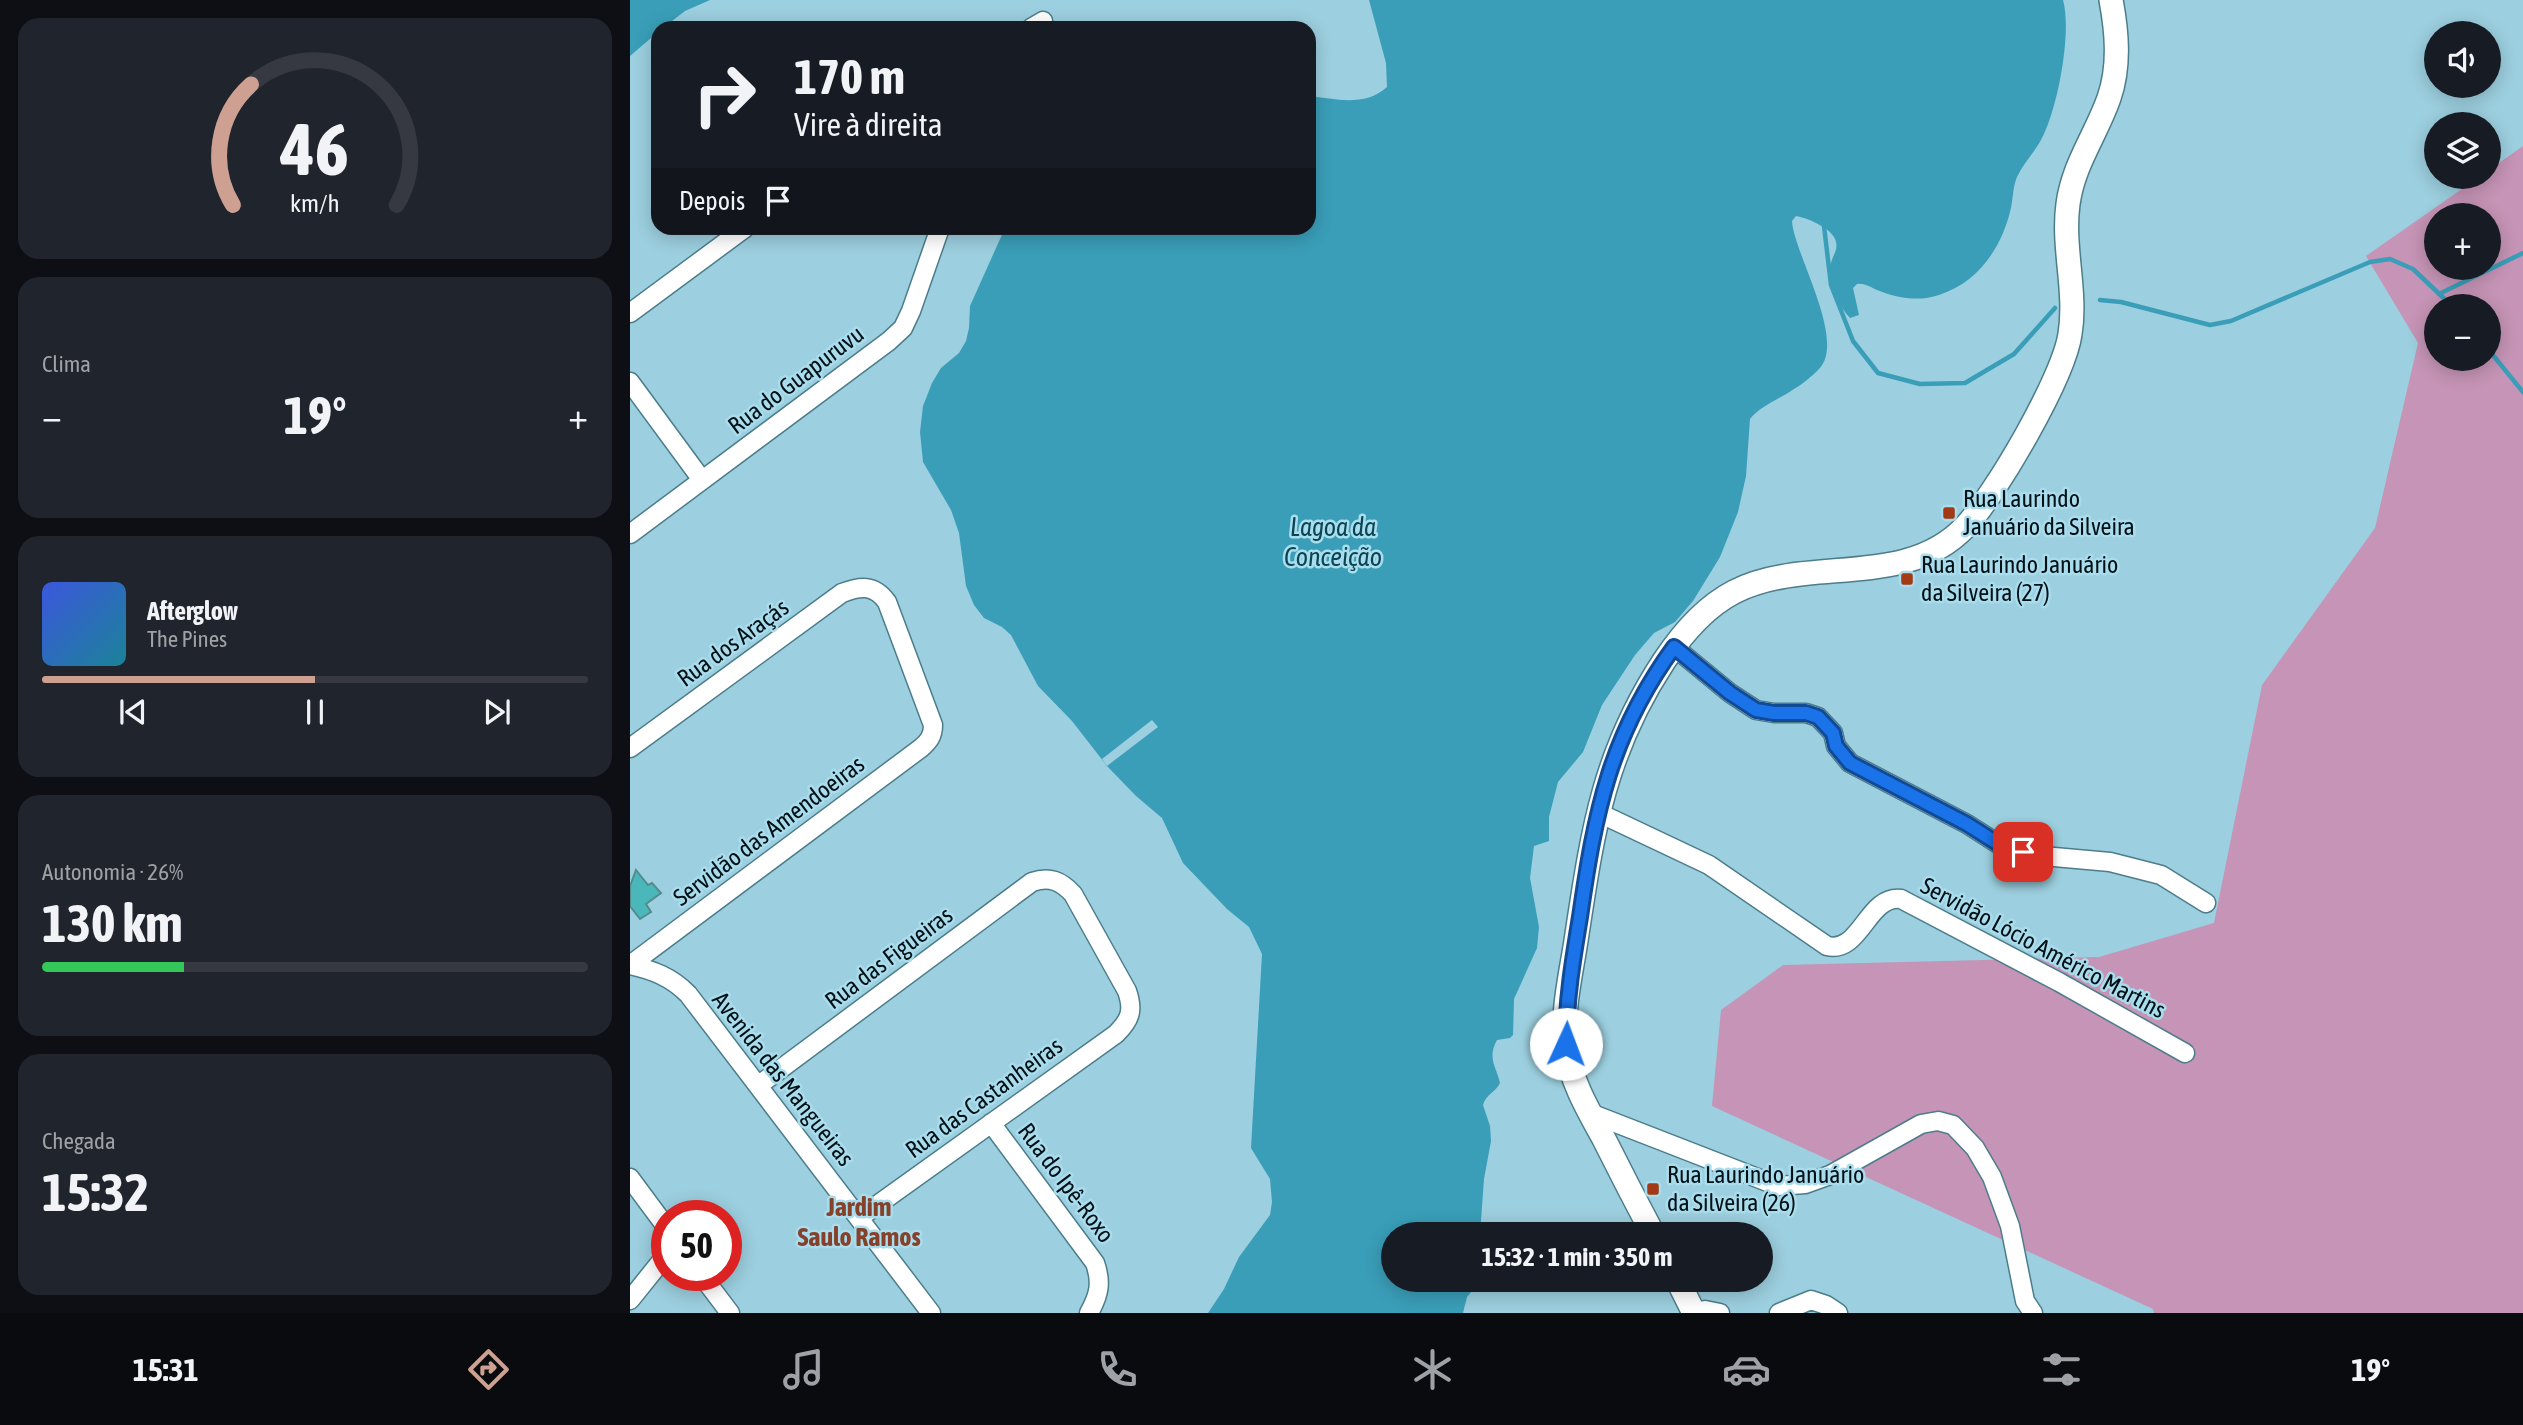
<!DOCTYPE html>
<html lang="pt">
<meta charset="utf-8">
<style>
:root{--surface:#171b24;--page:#20242c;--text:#f1f3f6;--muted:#9ea1a6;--line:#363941;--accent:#cda091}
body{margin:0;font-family:"Asap Condensed",sans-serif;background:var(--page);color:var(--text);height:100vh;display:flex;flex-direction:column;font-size:26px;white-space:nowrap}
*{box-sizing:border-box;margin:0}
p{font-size:23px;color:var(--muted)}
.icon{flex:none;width:38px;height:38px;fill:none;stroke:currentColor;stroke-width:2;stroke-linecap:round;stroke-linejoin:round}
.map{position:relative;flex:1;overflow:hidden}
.sheet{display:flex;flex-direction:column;gap:18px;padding:18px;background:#0d0f14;width:630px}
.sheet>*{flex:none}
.hud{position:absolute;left:21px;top:21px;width:665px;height:214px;border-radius:21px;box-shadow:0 4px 18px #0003;background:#171b24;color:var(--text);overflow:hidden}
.fabs{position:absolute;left:1794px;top:21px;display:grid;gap:14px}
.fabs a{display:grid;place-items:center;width:77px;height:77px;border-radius:50%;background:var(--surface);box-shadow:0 4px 18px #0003;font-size:35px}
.speed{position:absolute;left:21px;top:1200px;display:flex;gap:14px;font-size:35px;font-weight:700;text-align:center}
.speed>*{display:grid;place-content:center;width:91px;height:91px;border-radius:50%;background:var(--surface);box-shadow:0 4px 18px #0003;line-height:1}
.speed .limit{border:10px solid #d22;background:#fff;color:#111}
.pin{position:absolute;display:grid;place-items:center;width:60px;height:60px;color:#fff;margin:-30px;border-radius:14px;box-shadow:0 4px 10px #0006}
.me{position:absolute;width:77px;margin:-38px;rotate:2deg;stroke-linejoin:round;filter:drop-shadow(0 0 5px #0008)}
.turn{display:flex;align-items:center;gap:24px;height:147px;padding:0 28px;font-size:32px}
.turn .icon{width:91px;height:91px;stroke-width:2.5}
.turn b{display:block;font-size:49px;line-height:60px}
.then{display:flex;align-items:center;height:66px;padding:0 28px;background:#0003;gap:14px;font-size:26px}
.big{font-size:52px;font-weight:700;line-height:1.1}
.sheet .card{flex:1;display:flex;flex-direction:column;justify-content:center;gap:10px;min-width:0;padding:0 24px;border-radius:21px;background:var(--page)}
.sheet .dial{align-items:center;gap:0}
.dial svg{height:182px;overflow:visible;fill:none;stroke:var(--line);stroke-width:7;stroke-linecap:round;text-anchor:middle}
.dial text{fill:var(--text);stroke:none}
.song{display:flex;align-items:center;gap:21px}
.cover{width:84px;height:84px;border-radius:10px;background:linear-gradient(135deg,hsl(230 70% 55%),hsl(190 70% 35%))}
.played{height:7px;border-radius:4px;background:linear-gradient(90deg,var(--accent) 50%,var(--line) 50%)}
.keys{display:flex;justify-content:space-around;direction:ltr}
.heat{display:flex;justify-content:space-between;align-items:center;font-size:38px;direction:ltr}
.charge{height:10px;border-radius:5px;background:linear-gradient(90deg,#34c759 26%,var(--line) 0)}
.trip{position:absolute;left:751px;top:1222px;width:392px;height:70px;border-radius:35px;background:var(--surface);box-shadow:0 4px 18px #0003;font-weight:700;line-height:70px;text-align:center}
.menu{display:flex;height:112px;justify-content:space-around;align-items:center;background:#090b0e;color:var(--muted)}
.menu .icon{width:49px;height:49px}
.menu .active{color:var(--accent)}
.menu b{font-size:32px;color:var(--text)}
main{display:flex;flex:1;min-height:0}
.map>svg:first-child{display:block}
.green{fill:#c694b6;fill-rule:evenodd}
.water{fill:#3a9eb8}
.pier{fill:#9ccfdf}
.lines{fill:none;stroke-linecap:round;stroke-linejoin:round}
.stream{stroke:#3a9eb8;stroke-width:4.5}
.building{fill:#4ab7bb;stroke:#558b8c;stroke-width:2}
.minor-casing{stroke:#4c7d8b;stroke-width:21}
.major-casing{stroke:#4c7d8b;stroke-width:26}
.minor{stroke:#fff;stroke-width:18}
.major{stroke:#fff;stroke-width:23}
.route-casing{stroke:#114b97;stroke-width:18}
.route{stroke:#1a73e8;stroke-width:12}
.poi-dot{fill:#a13a15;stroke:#a9dcec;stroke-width:2.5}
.labels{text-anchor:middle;stroke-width:5;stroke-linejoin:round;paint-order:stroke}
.street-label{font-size:24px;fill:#001015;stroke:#a9dcec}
.poi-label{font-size:24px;fill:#001015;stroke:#a9dcec;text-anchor:start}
.water-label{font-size:26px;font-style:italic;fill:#094553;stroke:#a9dcec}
.neighbourhood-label{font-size:26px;font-weight:bold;fill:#86412b;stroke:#a9dcec}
</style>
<main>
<section class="sheet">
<div class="card dial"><svg viewBox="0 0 100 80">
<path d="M14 69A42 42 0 1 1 86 69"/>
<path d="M14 69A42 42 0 0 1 22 16" stroke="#cda091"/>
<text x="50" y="56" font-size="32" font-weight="700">46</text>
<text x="50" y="72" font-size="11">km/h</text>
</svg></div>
<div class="card"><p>Clima</p>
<div class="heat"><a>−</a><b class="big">19°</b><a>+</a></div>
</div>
<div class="card">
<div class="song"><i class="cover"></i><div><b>Afterglow</b><p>The Pines</p></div></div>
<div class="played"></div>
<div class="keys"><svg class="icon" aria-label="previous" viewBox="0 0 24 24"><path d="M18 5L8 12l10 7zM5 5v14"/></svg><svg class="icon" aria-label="pause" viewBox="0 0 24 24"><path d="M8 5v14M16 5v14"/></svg><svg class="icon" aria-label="next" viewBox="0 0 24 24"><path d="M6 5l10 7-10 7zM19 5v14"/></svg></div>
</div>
<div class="card"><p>Autonomia · 26%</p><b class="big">130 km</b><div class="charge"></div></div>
<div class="card"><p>Chegada</p><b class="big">15:32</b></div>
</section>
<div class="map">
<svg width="1893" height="1313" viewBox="0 0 1893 1313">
<rect width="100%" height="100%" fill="#9ccfdf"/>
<!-- green -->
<path class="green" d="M1893 146V1313H1524L1523 1309 1082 1106 1091 1010 1153 965 1469 957 1584 923 1632 685 1745 528 1788 343 1736 256 1849 177H1858L1859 170ZM1806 215H1858V268H1806ZM1806 306H1858V359H1806Z"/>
<!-- water -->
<path class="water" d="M0 0H80L55 11 33 28H28V32L0 56Z
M739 0H1433C1442 32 1428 106 1413 136 1406 151 1394 162 1387 177 1383 186 1383 198 1381 208 1372 247 1349 282 1309 295 1289 302 1266 298 1247 290 1240 287 1234 283 1227 284L1223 288 1229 315 1220 318C1208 305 1196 282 1201 263 1203 255 1208 250 1206 242 1204 229 1178 218 1166 216L1162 221C1164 254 1217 340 1189 369 1182 376 1173 384 1164 389 1150 399 1131 405 1120 419L1116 476 1108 512 1090 557 1063 601 1045 622 1024 633 1005 655 972 705 953 752 928 782 919 817V841L904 846 900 878 909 927 907 948 884 999 883 1035 880 1038 867 1040C857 1058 866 1066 870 1083 866 1092 856 1094 853 1105L860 1126 861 1141 854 1179 850 1234H763V1279H852L837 1297 833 1313H578L594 1289 609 1257 640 1215 642 1202 640 1179 621 1148 632 954 619 927 597 909 553 863 532 818 506 796 477 766 442 721 408 686 381 635 372 627 354 618 344 605 336 586 329 533 321 510 293 462 290 432 293 406 302 383 311 368 329 353 336 341 339 328 340 306 375 228H679V96C706 99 735 107 757 87L756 63Z"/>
<!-- pier -->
<path class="pier" d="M522 720 528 727 477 766 472 759Z"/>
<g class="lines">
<!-- stream -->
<path class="stream" d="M1194 226 1201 285 1223 341 1248 373 1290 384 1335 383 1384 354 1425 308
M1809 294 1893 253
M1470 300 1491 302 1580 325 1601 321 1740 262 1760 259 1783 269 1822 306
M1858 349 1893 392"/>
</g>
<!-- building -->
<path class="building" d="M6 870 18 885 22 883 31 893 16 904 21 912 10 919 0 906V886Z"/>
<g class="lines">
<!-- minor casing -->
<g class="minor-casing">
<path id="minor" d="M401 28 413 21
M0 313 115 228
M0 382 72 480
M0 534 259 341 273 328 281 311 310 228
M1044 647 1100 693 1126 710 1144 713H1176L1188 717 1203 733 1206 746 1220 763 1337 824 1373 847 1413 856 1480 862 1531 875 1576 903
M0 748 212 593C230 586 244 584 257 602L303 725C303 736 299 741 291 748L0 965
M967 812 1079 865 1197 946C1231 954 1237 895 1271 899L1429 982 1555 1053
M0 965C23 970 41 977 58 994L301 1313
M129 1085 402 882C420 876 431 881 443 894L497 991C504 1011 500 1020 486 1034L229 1218
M960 1113 1148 1186 1175 1184 1200 1175 1291 1124 1308 1121 1323 1125 1345 1148 1362 1177 1380 1226 1395 1301 1403 1313
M361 1123 465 1263C472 1283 469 1295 459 1313
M0 1178 37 1228
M72 1276 100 1313
M0 1300 37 1254
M1064 1312 1075 1310 1090 1313
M1149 1313 1181 1300 1196 1305 1208 1313"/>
</g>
<!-- major casing -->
<g class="major-casing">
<path id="major" d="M1023 1234C1006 1202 990 1171 974 1139 958 1110 941 1081 936 1048 931 1011 942 970 947 934 963 829 974 752 1034 661 1052 634 1075 607 1104 592 1176 555 1275 590 1335 527 1366 494 1434 377 1440 334 1447 291 1432 247 1438 204 1443 165 1466 135 1479 98 1490 66 1487 32 1481 0
M1047 1279 1064 1313"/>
</g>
<!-- minor -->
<use href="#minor" class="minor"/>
<!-- major -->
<use href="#major" class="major"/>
</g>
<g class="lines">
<!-- route casing -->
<g class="route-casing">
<path id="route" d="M936 1044C936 1001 943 959 950 917 965 812 980 735 1044 647L1100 693 1126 710 1144 713H1176L1188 717 1203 733 1206 746 1220 763 1337 824 1373 847 1393 852"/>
</g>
<!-- route -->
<use href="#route" class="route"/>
</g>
<!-- markers -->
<g class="poi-dot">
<rect x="1312" y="506" width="14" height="14" rx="3.5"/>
<rect x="1270" y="572" width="14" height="14" rx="3.5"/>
<rect x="1016" y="1182" width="14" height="14" rx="3.5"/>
</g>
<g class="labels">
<!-- street labels -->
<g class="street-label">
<text transform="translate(166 380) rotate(-37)" y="8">Rua do Guapuruvu</text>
<text transform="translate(103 643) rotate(-36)" y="8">Rua dos Araçás</text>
<text transform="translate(139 831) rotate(-37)" y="8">Servidão das Amendoeiras</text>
<text transform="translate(1413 948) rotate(28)" y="8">Servidão Lócio Américo Martins</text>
<text transform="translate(259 958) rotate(-37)" y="8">Rua das Figueiras</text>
<text transform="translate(153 1079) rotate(52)" y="8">Avenida das Mangueiras</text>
<text transform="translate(354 1098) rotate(-36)" y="8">Rua das Castanheiras</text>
<text transform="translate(436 1183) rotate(53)" y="8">Rua do Ipê-Roxo</text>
</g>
<!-- poi labels -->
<g class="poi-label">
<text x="1333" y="507">Rua Laurindo<tspan x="1333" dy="28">Januário da Silveira</tspan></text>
<text x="1291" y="573">Rua Laurindo Januário<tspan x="1291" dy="28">da Silveira (27)</tspan></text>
<text x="1037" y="1183">Rua Laurindo Januário<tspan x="1037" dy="28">da Silveira (26)</tspan></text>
</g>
<!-- water labels -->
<g class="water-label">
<text x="703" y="536">Lagoa da<tspan x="703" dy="30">Conceição</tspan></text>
</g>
<!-- neighbourhood labels -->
<g class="neighbourhood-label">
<text x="229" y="1216">Jardim<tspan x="229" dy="30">Saulo Ramos</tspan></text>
</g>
</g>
</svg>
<div class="fabs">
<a><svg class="icon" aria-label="sound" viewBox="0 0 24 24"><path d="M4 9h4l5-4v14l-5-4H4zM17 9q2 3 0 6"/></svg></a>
<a><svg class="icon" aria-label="layers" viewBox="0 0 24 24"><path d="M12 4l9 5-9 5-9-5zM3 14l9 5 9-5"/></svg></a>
<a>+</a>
<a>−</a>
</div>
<div class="speed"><div class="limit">50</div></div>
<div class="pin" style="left:1393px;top:852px;background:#d93025"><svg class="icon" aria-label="arrive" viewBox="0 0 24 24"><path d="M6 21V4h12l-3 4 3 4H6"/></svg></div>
<svg class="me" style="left:936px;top:1044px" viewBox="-20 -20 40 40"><circle r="19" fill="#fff"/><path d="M0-13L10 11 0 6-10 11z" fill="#1a73e8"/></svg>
<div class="trip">15:32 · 1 min · 350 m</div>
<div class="hud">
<div class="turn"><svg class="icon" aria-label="right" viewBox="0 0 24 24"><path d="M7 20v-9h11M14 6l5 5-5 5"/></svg><div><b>170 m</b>Vire à direita</div></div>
<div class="then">Depois<svg class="icon" aria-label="arrive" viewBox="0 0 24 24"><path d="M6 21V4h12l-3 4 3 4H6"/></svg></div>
</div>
</div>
</main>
<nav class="menu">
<b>15:31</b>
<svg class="icon active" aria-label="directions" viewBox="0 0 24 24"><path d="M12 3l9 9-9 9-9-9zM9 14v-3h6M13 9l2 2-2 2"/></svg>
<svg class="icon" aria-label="music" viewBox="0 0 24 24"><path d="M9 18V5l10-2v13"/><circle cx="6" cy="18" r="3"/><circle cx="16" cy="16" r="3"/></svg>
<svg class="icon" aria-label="phone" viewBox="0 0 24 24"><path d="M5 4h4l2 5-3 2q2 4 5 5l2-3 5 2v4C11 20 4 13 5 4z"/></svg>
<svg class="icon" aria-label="climate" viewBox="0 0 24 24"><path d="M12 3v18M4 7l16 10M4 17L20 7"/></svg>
<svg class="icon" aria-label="car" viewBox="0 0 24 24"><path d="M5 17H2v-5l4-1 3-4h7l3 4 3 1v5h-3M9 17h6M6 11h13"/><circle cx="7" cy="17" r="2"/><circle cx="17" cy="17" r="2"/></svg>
<svg class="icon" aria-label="filters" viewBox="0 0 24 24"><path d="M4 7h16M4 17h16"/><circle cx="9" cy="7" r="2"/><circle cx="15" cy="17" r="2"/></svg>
<b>19°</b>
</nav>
